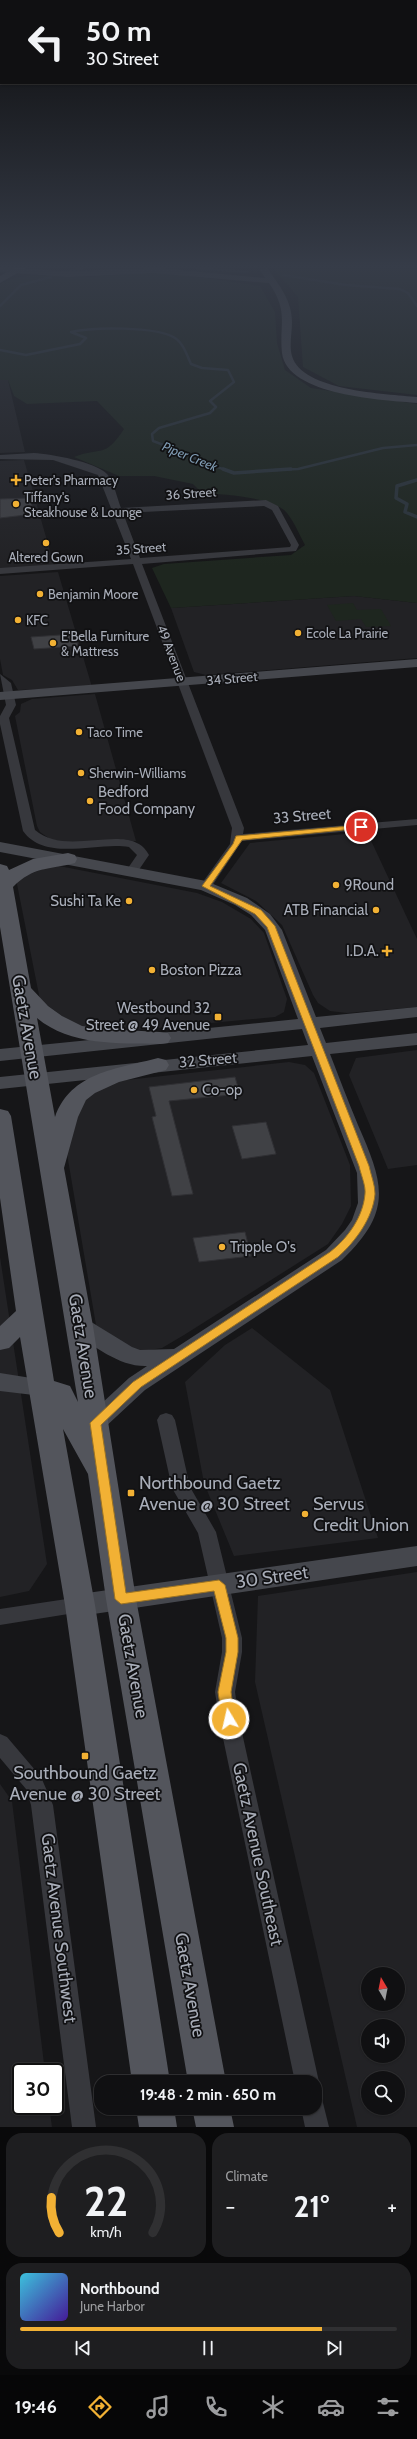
<!DOCTYPE html>
<meta charset="utf-8">
<style>
:root{--surface:#101012;--page:#1e1e20;--text:#f1f3f6;--muted:#9c9d9f;--line:#303032;--accent:#f2b134}
body{margin:0;font-family:Cabin,sans-serif;background:var(--page);color:var(--text);height:100vh;display:flex;flex-direction:column;font-size:15px;white-space:nowrap}
*{box-sizing:border-box;margin:0}
p{font-size:13px;color:var(--muted)}
.icon{flex:none;width:22px;height:22px;fill:none;stroke:currentColor;stroke-width:2;stroke-linecap:round;stroke-linejoin:round}
.map{position:relative;height:2127px;overflow:hidden}
.panel{display:flex;flex-direction:column;gap:6px;padding:6px;background:#09090a;flex:1}
.panel>*{flex:none}
.guide{position:absolute;left:0px;top:0px;width:417px;height:84px;box-shadow:0 1px 3px #0004,0 0 0 1px var(--line);background:#101012;color:var(--text);overflow:hidden}
.needle{width:26px;rotate:350deg}
.controls{position:absolute;left:361px;top:1967px;display:grid;gap:8px}
.controls a{display:grid;place-items:center;width:44px;height:44px;border-radius:50%;background:var(--surface);box-shadow:0 1px 3px #0004,0 0 0 1px var(--line);font-size:20px}
.speed{position:absolute;left:12px;top:2063px;display:flex;gap:8px;font-size:20px;font-weight:700;text-align:center}
.speed>*{display:grid;place-content:center;width:52px;height:52px;border-radius:50%;background:var(--surface);box-shadow:0 1px 3px #0004,0 0 0 1px var(--line);line-height:1}
.speed .limit{border:2px solid #111;border-radius:6px;background:#fff;color:#111}
.pin{position:absolute;display:grid;place-items:center;width:34px;height:34px;color:#fff;margin:-17px;border:2px solid #fff;border-radius:50%;box-shadow:0 1px 4px #0007}
.me{position:absolute;width:44px;margin:-22px;rotate:351deg;stroke-linejoin:round;filter:drop-shadow(0 0 3px #0008)}
.turn{display:flex;align-items:center;gap:14px;height:84px;padding:0 20px;font-size:18px}
.turn .icon{width:52px;height:52px;stroke-width:2.5}
.turn b{display:block;font-size:28px;line-height:34px}
.big{font-size:30px;font-weight:800;line-height:1.1}
.panel .card{flex:1;display:flex;flex-direction:column;justify-content:center;gap:6px;min-width:0;padding:0 14px;border-radius:16px;background:var(--page)}
.panel .dial{align-items:center;gap:0}
.dial svg{height:104px;overflow:visible;fill:none;stroke:var(--line);stroke-width:7;stroke-linecap:round;text-anchor:middle}
.dial text{fill:var(--text);stroke:none}
.song{display:flex;align-items:center;gap:12px}
.cover{width:48px;height:48px;border-radius:6px;background:linear-gradient(135deg,hsl(190 70% 55%),hsl(260 70% 35%))}
.played{height:4px;border-radius:2px;background:linear-gradient(90deg,var(--accent) 80%,var(--line) 80%)}
.keys{display:flex;justify-content:space-around;direction:ltr}
.heat{display:flex;justify-content:space-between;align-items:center;font-size:22px;direction:ltr}
.panel .tiles{flex:1;display:grid;gap:6px;grid-template-columns:1fr 1fr}
.card:last-child{grid-column:span 2}
.trip{position:absolute;left:94px;top:2075px;width:228px;height:40px;border-radius:16px;background:var(--surface);box-shadow:0 1px 3px #0004,0 0 0 1px var(--line);font-weight:800;line-height:40px;text-align:center}
.tab-bar{display:flex;height:64px;justify-content:space-around;align-items:center;background:#060607;color:var(--muted)}
.tab-bar .icon{width:28px;height:28px}
.tab-bar .current{color:var(--accent)}
.tab-bar b{font-size:18px;color:var(--text)}
.map>svg:first-child{display:block}
.built{fill:#222225;fill-rule:evenodd}
.green{fill:#1e261f}
.lines{fill:none;stroke-linecap:round;stroke-linejoin:round}
.stream-far1{stroke:#2c353c;stroke-width:2.5}
.stream{stroke:#2c353c;stroke-width:3.5}
.building{fill:#404145;stroke:#303034}
.street{fill:#37383d;fill-rule:evenodd}
.secondary{fill:#45474d;fill-rule:evenodd}
.primary{fill:#53555c;fill-rule:evenodd}
.route{fill:#f2b134;stroke:#9d7322}
.poi-dot{fill:#f2b134;stroke:#111113;stroke-width:1.5}
.labels{text-anchor:middle;stroke-width:3.5;stroke-linejoin:round;paint-order:stroke}
.far-water-label{font-size:13px;font-style:italic;fill:#7f9bb3;stroke:#111113}
.far-poi-label{font-size:13px;fill:#a8adb8;stroke:#111113;text-anchor:start}
.far-street-label{font-size:13px;fill:#a8adb8;stroke:#111113}
.poi-label{font-size:15px;fill:#a8adb8;stroke:#111113;text-anchor:start}
.street-label{font-size:15px;fill:#a8adb8;stroke:#111113}
.near-street-label{font-size:18px;fill:#a8adb8;stroke:#111113}
.near-poi-label{font-size:18px;fill:#a8adb8;stroke:#111113;text-anchor:start}
</style>
<div class="map">
<svg width="417" height="2127" viewBox="0 0 417 2127">
<rect width="100%" height="100%" fill="#161618"/>
<!-- built -->
<path class="built" d="M0 380H8L25 452 0 453Z
M24 460 54 565 0 569V461Z
M58 572 92 687 18 690 12 680 3 675 0 659V576Z
M354 596 417 603V658L206 675 194 672 171 608Z
M95 694 136 841 71 844 50 839 40 832 37 826 15 716 20 712 21 704 32 699Z
M367 832 417 939V1007L347 1013 330 1011 318 1003 313 995 282 925 256 901 221 883 250 843Z
M54 865 197 893 222 902 251 919 264 933 287 999 284 1012 275 1017 125 1031 81 1030 40 1000 16 879Z
M417 1050V1165L388 1169 349 1075 356 1058Z
M289 1062 305 1065 314 1073 350 1165 351 1206 342 1224 328 1244 184 1335 162 1348 137 1352 96 1325 63 1130 83 1096 117 1081Z
M0 1257 47 1564 29 1591 0 1597Z
M252 1328 330 1390 378 1538 234 1556 204 1483 185 1382 225 1345Z
M417 1572V2127H357L255 1682 258 1596ZM368 1974H398V2004H368ZM368 2026H398V2056H368ZM368 2078H398V2108H368Z
M0 1784 12 1801 45 2072H21V2106H49L52 2127H0Z"/>
<!-- green -->
<path class="green" d="M273 268H417V395L339 386 303 367 298 297Z
M143 272H165L260 286 275 312 277 343 285 370 311 388 417 404V603L354 596 171 608 152 568 164 564 291 555 305 545C299 534 292 517 284 510 268 497 222 494 202 493L193 484 154 476H119L74 457C103 446 104 459 124 429L97 401 27 404 14 396 8 380H0V284C28 269 59 278 90 277 108 276 125 274 143 272Z
M353 603 357 610 381 609 391 626 366 627 361 619 336 621 327 605Z"/>
<g class="lines">
<!-- stream-far1 -->
<path class="stream-far1" d="M197 268 248 272
M70 271 83 268
M283 275 346 285 400 289 408 293 417 306
M0 306 21 285 51 277
M0 350 26 355 80 344 86 338 71 332C92 327 156 326 175 338 183 343 187 355 191 364L202 368 228 370 234 382 210 401 216 407 210 413 159 428 152 434 153 441C178 450 201 462 226 470
M275 470 298 469 383 448 417 445"/>
<!-- stream -->
<path class="stream" d="M223 469 234 473 291 469
M417 480 397 486 396 498 407 504 405 512 417 517"/>
</g>
<!-- building -->
<path class="building" d="M30 498 34 514 0 518V499Z
M75 634 78 646 34 649 31 637Z
M235 1077 240 1094 169 1101 193 1194 172 1196 152 1117 156 1116 149 1087Z
M266 1122 276 1154 242 1159 232 1126Z
M245 1232 251 1256 199 1262 193 1238Z"/>
<g class="lines">
<!-- street -->
<path class="street" d="M34 453C51 454 96 462 107 474 114 482 117 498 121 508L266 500 278 506 299 545 296 551 142 564 244 828 243 834 417 819V825L242 841 210 889H202L200 886 230 844 232 828 133 564 0 574V568L131 559 98 475 53 460 0 459V455ZM264 506 272 510 291 545 290 547 140 558 123 513Z
M0 674 11 683 16 705 9 718 35 830C68 859 131 819 149 855L136 874H128L126 871 137 855 129 847C98 841 46 863 23 831L0 724V716L6 705Z
M166 1413 172 1415 175 1420 190 1487 216 1532 242 1638V1652L235 1692 239 1719 319 2082 315 2091V2082H295L219 1719 215 1692 222 1652V1638L198 1533 172 1488 157 1420 160 1415Z
M80 1597 87 1599 90 1605 87 1611 0 1625V1609Z
M0 1734 7 1737 41 1777 53 1805 96 2127H72L31 1805 26 1789 0 1758Z
M315 2097 322 2099 329 2127H305L301 2108H315Z"/>
<!-- secondary -->
<path class="secondary" d="M0 268 68 271 159 268 265 278 260 270 267 268C279 285 292 300 292 322 292 333 289 346 292 356 302 391 386 394 417 397V403C385 400 287 396 282 353 279 323 289 312 269 283L153 273 68 277 0 272Z
M417 659V667L0 700V692Z
M0 842 206 881 247 898 270 914 282 930 316 1017 417 1007V1017L320 1028 326 1043 417 1033V1045L330 1054C339 1077 348 1101 358 1125 384 1184 393 1211 342 1260L145 1390 103 1429 95 1432 87 1429 83 1423 87 1417 129 1378 147 1366C119 1367 95 1346 72 1332L69 1326 72 1320 80 1318 88 1320 132 1347 140 1350 174 1349 326 1250 345 1230 352 1220 358 1203 357 1173 312 1056 0 1089V1077L308 1045 302 1029 0 1061V1049L298 1019 265 930 251 915 235 905 201 890 0 852Z
M0 1373 50 1381 54 1387 50 1393 42 1396 0 1391Z
M417 1546V1566L80 1616 71 1613 67 1605 71 1597 80 1594Z"/>
<!-- primary -->
<path class="primary" d="M14 268H26L0 283V276Z
M68 853 75 855 77 859 75 863C48 870 34 866 13 887L31 988 48 1006 62 1016 82 1026 105 1029 160 1032 168 1033 171 1038 168 1043 160 1044C119 1043 70 1046 37 1018L55 1117C71 1072 117 1069 158 1058L166 1060 169 1065 166 1070 119 1082 95 1093 86 1100 78 1117 64 1168 93 1326 136 1599 226 2082H188L106 1599 88 1474 63 1429 95 1605 170 2082H132L65 1605 20 1337 9 1348 0 1350V1326L16 1311 0 1198V1109L8 1111 11 1116 54 1381 70 1386 78 1402 0 927V864L7 866 9 870 33 859Z
M136 2108H174L177 2127H139Z
M192 2108H230L234 2127H196Z"/>
</g>
<!-- sky -->
<linearGradient id="sky" x2="0" y2="1"><stop stop-color="#0c0c0d"/><stop offset="0.47" stop-color="#363c48"/><stop offset="1" stop-color="#363c48" stop-opacity="0"/></linearGradient>
<rect width="417" height="566" fill="url(#sky)"/>
<!-- route -->
<path class="route" d="M361 825 365 827 364 828 242 840 210 886 261 910 275 926 369 1166C371 1175 375 1185 375 1194 373 1218 355 1242 338 1257L141 1387 101 1425 126 1593 219 1580 225 1585 238 1638V1652L231 1692 235 1719 233 1723H224L222 1719 218 1692 226 1652V1638L214 1591 121 1604 115 1599 90 1423 133 1382 330 1252C348 1238 363 1217 365 1194 366 1186 361 1175 359 1166L267 927 255 914 202 886 233 844 236 836Z"/>
<!-- markers -->
<g class="poi-dot">
<path d="M14 474h4v4h4v4h-4v4h-4v-4h-4v-4h4z"/>
<circle cx="16" cy="504" r="4"/>
<circle cx="46" cy="543" r="4"/>
<circle cx="40" cy="594" r="4"/>
<circle cx="18" cy="620" r="4"/>
<circle cx="298" cy="633" r="4"/>
<circle cx="53" cy="643" r="4"/>
<circle cx="79" cy="732" r="4"/>
<circle cx="81" cy="773" r="4"/>
<circle cx="90" cy="801" r="4"/>
<circle cx="336" cy="885" r="4"/>
<circle cx="129" cy="901" r="4"/>
<circle cx="376" cy="910" r="4"/>
<path d="M385 945h4v4h4v4h-4v4h-4v-4h-4v-4h4z"/>
<circle cx="152" cy="970" r="4"/>
<rect x="214" y="1013" width="8" height="8" rx="2"/>
<circle cx="194" cy="1090" r="4"/>
<circle cx="222" cy="1247" r="4"/>
<rect x="127" y="1489" width="8" height="8" rx="2"/>
<circle cx="305" cy="1514" r="4"/>
<rect x="81" y="1752" width="8" height="8" rx="2"/>
</g>
<g class="labels">
<!-- far-water labels -->
<g class="far-water-label">
<text transform="translate(190 456) rotate(22)" y="5">Piper Creek</text>
</g>
<!-- far-poi labels -->
<g class="far-poi-label">
<text x="24" y="485">Peter's Pharmacy</text>
<text x="24" y="502">Tiffany's<tspan x="24" dy="15">Steakhouse &amp; Lounge</tspan></text>
<text x="46" y="562" text-anchor="middle">Altered Gown</text>
<text x="48" y="599">Benjamin Moore</text>
<text x="26" y="625">KFC</text>
<text x="306" y="638">Ecole La Prairie</text>
<text x="61" y="641">E'Bella Furniture<tspan x="61" dy="15">&amp; Mattress</tspan></text>
<text x="87" y="737">Taco Time</text>
<text x="89" y="778">Sherwin-Williams</text>
</g>
<!-- far-street labels -->
<g class="far-street-label">
<text transform="translate(191 493) rotate(-4)" y="5">36 Street</text>
<text transform="translate(141 548) rotate(-4)" y="5">35 Street</text>
<text transform="translate(172 653) rotate(69)" y="5">49 Avenue</text>
<text transform="translate(232 678) rotate(-5)" y="5">34 Street</text>
</g>
<!-- poi labels -->
<g class="poi-label">
<text x="98" y="797">Bedford<tspan x="98" dy="17">Food Company</tspan></text>
<text x="344" y="890">9Round</text>
<text x="121" y="906" text-anchor="end">Sushi Ta Ke</text>
<text x="368" y="915" text-anchor="end">ATB Financial</text>
<text x="379" y="956" text-anchor="end">I.D.A.</text>
<text x="160" y="975">Boston Pizza</text>
<text x="210" y="1013" text-anchor="end">Westbound 32<tspan x="210" dy="17">Street @ 49 Avenue</tspan></text>
<text x="202" y="1095">Co-op</text>
<text x="230" y="1252">Tripple O's</text>
</g>
<!-- street labels -->
<g class="street-label">
<text transform="translate(302 816) rotate(-5)" y="5">33 Street</text>
<text transform="translate(208 1060) rotate(-5)" y="5">32 Street</text>
</g>
<!-- near-street labels -->
<g class="near-street-label">
<text transform="translate(27 1027) rotate(80)" y="6">Gaetz Avenue</text>
<text transform="translate(83 1346) rotate(81)" y="6">Gaetz Avenue</text>
<text transform="translate(272 1577) rotate(-8)" y="6">30 Street</text>
<text transform="translate(133 1666) rotate(80)" y="6">Gaetz Avenue</text>
<text transform="translate(258 1854) rotate(78)" y="6">Gaetz Avenue Southeast</text>
<text transform="translate(59 1928) rotate(83)" y="6">Gaetz Avenue Southwest</text>
<text transform="translate(190 1985) rotate(80)" y="6">Gaetz Avenue</text>
</g>
<!-- near-poi labels -->
<g class="near-poi-label">
<text x="139" y="1489">Northbound Gaetz<tspan x="139" dy="21">Avenue @ 30 Street</tspan></text>
<text x="313" y="1510">Servus<tspan x="313" dy="21">Credit Union</tspan></text>
<text x="85" y="1779" text-anchor="middle">Southbound Gaetz<tspan x="85" dy="21">Avenue @ 30 Street</tspan></text>
</g>
</g>
</svg>
<div class="controls">
<a><svg class="needle" viewBox="-14 -14 28 28"><path d="M0-13l5 13h-10z" fill="#e53935"/><path d="M0 13l5-13h-10z" fill="#9c9d9f"/></svg></a>
<a><svg class="icon" aria-label="sound" viewBox="0 0 24 24"><path d="M4 9h4l5-4v14l-5-4H4zM17 9q2 3 0 6"/></svg></a>
<a><svg class="icon" aria-label="search" viewBox="0 0 24 24"><circle cx="10" cy="10" r="6"/><path d="M15 15l6 6"/></svg></a>
</div>
<div class="speed"><div class="limit">30</div></div>
<div class="pin" style="left:361px;top:827px;background:#d93025"><svg class="icon" aria-label="arrive" viewBox="0 0 24 24"><path d="M6 21V4h12l-3 4 3 4H6"/></svg></div>
<svg class="me" style="left:229px;top:1719px" viewBox="-20 -20 40 40"><circle r="17" fill="#f2b134" stroke="#fff" stroke-width="3"/><path d="M0-11L8 9 0 5-8 9z" fill="#fff"/></svg>
<div class="trip">19:48 · 2 min · 650 m</div>
<div class="guide">
<div class="turn"><svg class="icon" aria-label="left" viewBox="0 0 24 24"><path d="M17 20v-9H6M10 6l-5 5 5 5"/></svg><div><b>50 m</b>30 Street</div></div>
</div>
</div>
<section class="panel">
<div class="tiles">
<div class="card dial"><svg viewBox="0 0 100 80">
<path d="M14 69A42 42 0 1 1 86 69"/>
<path d="M14 69A42 42 0 0 1 8 42" stroke="#f2b134"/>
<text x="50" y="56" font-size="32" font-weight="700">22</text>
<text x="50" y="72" font-size="11">km/h</text>
</svg></div>
<div class="card"><p>Climate</p>
<div class="heat"><a>−</a><b class="big">21°</b><a>+</a></div>
</div>
<div class="card">
<div class="song"><i class="cover"></i><div><b>Northbound</b><p>June Harbor</p></div></div>
<div class="played"></div>
<div class="keys"><svg class="icon" aria-label="previous" viewBox="0 0 24 24"><path d="M18 5L8 12l10 7zM5 5v14"/></svg><svg class="icon" aria-label="pause" viewBox="0 0 24 24"><path d="M8 5v14M16 5v14"/></svg><svg class="icon" aria-label="next" viewBox="0 0 24 24"><path d="M6 5l10 7-10 7zM19 5v14"/></svg></div>
</div>
</div>
</section>
<nav class="tab-bar">
<b>19:46</b>
<svg class="icon current" aria-label="directions" viewBox="0 0 24 24"><path d="M12 3l9 9-9 9-9-9zM9 14v-3h6M13 9l2 2-2 2"/></svg>
<svg class="icon" aria-label="music" viewBox="0 0 24 24"><path d="M9 18V5l10-2v13"/><circle cx="6" cy="18" r="3"/><circle cx="16" cy="16" r="3"/></svg>
<svg class="icon" aria-label="phone" viewBox="0 0 24 24"><path d="M5 4h4l2 5-3 2q2 4 5 5l2-3 5 2v4C11 20 4 13 5 4z"/></svg>
<svg class="icon" aria-label="climate" viewBox="0 0 24 24"><path d="M12 3v18M4 7l16 10M4 17L20 7"/></svg>
<svg class="icon" aria-label="car" viewBox="0 0 24 24"><path d="M5 17H2v-5l4-1 3-4h7l3 4 3 1v5h-3M9 17h6M6 11h13"/><circle cx="7" cy="17" r="2"/><circle cx="17" cy="17" r="2"/></svg>
<svg class="icon" aria-label="filters" viewBox="0 0 24 24"><path d="M4 7h16M4 17h16"/><circle cx="9" cy="7" r="2"/><circle cx="15" cy="17" r="2"/></svg>
</nav>
